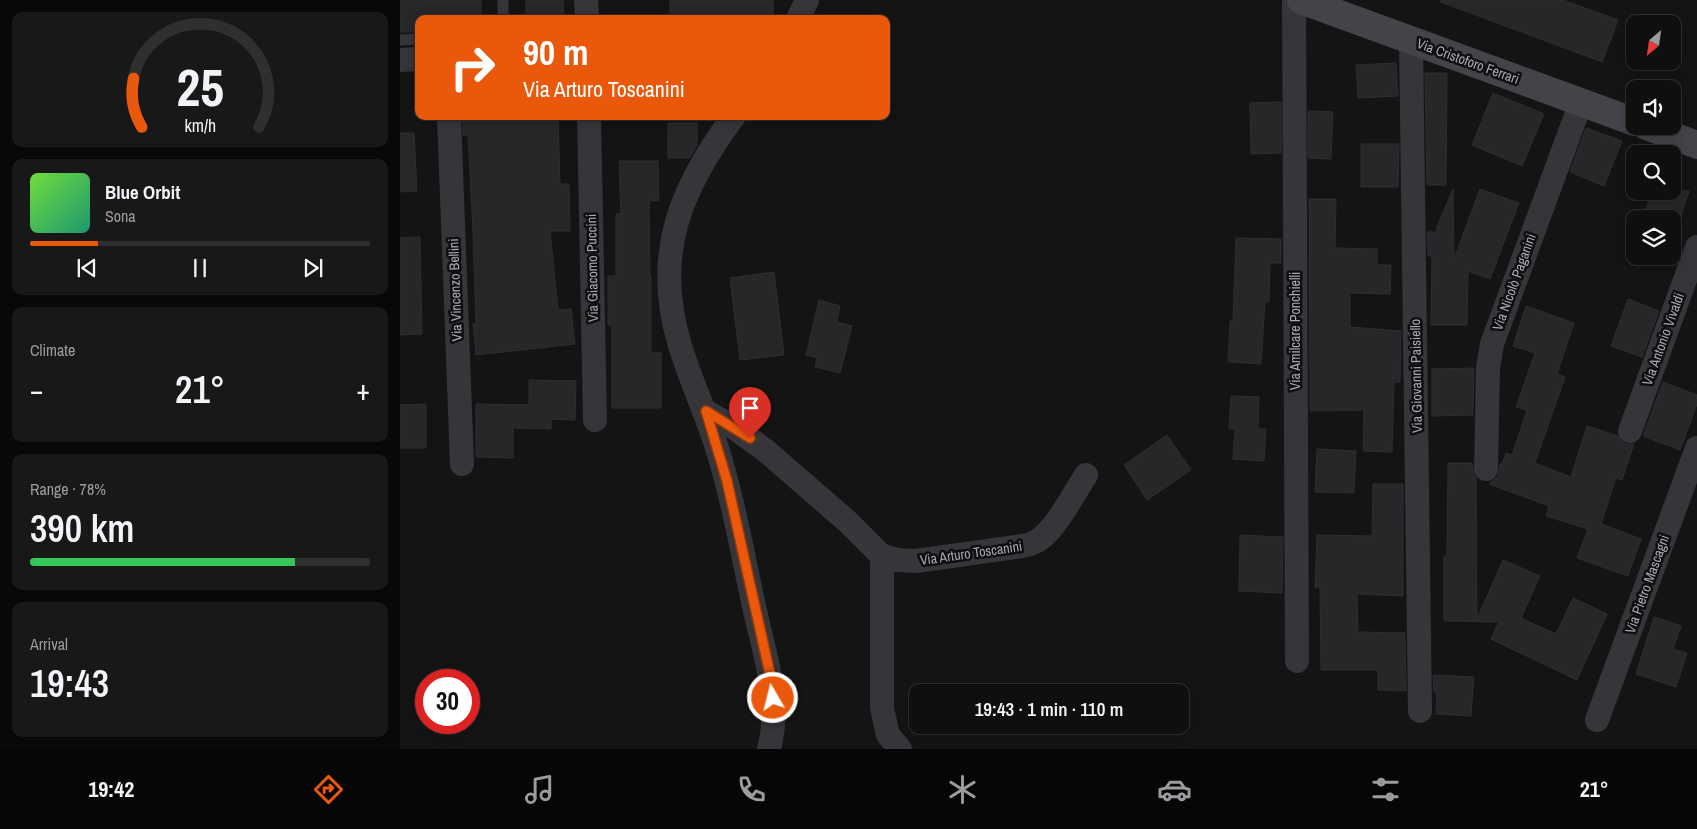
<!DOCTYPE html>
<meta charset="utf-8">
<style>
:root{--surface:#0f0f10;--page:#181819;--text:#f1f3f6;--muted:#9b9c9f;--line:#2f2f30;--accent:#ea580c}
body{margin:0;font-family:"Archivo Narrow",sans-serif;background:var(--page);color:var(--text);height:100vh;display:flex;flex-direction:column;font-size:19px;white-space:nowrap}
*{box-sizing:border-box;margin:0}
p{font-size:16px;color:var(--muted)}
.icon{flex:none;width:28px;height:28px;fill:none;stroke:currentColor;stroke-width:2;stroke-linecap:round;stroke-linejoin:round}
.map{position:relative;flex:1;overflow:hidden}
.sheet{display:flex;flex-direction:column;gap:12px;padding:12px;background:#080809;width:400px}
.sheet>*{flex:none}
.guide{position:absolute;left:15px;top:15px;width:475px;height:105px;border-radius:10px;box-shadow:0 2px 12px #0003,0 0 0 1px var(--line);background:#ea580c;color:#fff;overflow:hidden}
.needle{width:32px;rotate:209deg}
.fabs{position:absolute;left:1226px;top:15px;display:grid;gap:10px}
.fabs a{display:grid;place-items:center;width:55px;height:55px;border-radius:10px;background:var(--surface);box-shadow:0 2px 12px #0003,0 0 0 1px var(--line);font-size:25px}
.speed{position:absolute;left:15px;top:669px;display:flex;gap:10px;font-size:25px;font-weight:700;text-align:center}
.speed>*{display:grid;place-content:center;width:65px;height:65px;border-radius:50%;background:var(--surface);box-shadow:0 2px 12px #0003,0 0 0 1px var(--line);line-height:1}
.speed .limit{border:8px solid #d22;background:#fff;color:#111}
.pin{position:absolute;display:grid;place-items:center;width:42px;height:42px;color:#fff;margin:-51px -21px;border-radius:50% 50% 50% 0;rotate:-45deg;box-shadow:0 0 5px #0007}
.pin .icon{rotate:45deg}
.me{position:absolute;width:55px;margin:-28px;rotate:352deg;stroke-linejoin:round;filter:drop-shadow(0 0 4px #0008)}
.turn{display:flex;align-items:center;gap:18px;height:105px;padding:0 25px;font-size:22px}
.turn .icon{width:65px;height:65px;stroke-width:2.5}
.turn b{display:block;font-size:35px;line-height:42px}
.big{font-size:38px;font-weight:600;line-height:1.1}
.sheet .widget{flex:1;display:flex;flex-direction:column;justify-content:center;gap:8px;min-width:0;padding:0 18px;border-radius:10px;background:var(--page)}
.sheet .dial{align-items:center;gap:0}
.dial svg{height:130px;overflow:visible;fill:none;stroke:var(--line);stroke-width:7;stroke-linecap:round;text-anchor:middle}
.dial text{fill:var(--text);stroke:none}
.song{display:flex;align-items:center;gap:15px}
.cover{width:60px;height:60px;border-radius:8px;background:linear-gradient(135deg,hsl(100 70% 55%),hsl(160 70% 35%))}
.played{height:5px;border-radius:2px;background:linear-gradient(90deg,var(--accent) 20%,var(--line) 20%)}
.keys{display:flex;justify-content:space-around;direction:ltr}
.heat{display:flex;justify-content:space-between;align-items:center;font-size:28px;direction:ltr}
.charge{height:8px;border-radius:4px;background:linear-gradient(90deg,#34c759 78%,var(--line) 0)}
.trip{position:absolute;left:509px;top:684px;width:280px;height:50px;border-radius:10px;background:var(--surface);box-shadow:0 2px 12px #0003,0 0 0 1px var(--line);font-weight:600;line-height:50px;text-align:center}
.menu{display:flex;height:80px;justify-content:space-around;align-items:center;background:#060606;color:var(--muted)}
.menu .icon{width:35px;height:35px}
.menu .active{color:var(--accent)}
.menu b{font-size:22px;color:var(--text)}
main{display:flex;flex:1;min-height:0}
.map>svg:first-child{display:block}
.building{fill:#272729;stroke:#2e2e31}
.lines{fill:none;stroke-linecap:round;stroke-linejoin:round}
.service{stroke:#35353a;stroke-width:11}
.minor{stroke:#35353a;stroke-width:24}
.secondary{stroke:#434449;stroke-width:28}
.route-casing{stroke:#983908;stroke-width:12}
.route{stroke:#ea580c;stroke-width:9}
.labels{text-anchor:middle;stroke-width:5;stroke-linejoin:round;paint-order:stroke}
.street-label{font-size:14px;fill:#a7a9b4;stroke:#0f0f10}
</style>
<main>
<section class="sheet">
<div class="widget dial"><svg viewBox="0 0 100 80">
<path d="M14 69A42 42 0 1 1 86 69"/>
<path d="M14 69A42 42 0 0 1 9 39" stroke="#ea580c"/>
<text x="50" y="56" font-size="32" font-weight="700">25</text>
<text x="50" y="72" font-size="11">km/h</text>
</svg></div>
<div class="widget">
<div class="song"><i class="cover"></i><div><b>Blue Orbit</b><p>Sona</p></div></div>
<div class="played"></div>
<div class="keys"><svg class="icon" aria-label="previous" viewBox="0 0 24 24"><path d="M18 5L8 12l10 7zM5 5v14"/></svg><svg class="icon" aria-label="pause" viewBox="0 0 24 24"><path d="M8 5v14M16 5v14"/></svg><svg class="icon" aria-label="next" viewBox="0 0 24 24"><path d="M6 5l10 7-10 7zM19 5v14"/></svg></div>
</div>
<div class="widget"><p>Climate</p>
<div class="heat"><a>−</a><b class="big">21°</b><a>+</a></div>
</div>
<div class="widget"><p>Range · 78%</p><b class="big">390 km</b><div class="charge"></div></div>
<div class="widget"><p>Arrival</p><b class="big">19:43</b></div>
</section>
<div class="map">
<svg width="1297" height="749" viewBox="0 0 1297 749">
<rect width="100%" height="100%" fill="#141415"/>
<!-- building -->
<path class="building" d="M0 0H81V19H19V32H0Z
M126 0H163L164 19H126Z
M270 0H373V19H270Z
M1041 0H1163L1218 20 1202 62 1041 2Z
M996 63 998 96 958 98 956 65Z
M1025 73H1047L1046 185H1027Z
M1093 93 1144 114 1122 166 1072 145Z
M881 102V153L851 154 850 103Z
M908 111 933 112 931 159 908 158Z
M63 116H158L160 184H169L170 231H150L158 310 171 309 175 344 76 355 73 324H76L73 232 68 135H63Z
M268 123H297V145L290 158H268Z
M1186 128 1222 141 1204 186 1170 172Z
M0 133H14L17 191 0 192Z
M961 144H999L998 187H961Z
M219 161H258L259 200 249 201 250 276H251V353H261V408H212V325H208V276H216V214H221Z
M1053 189 1054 259 1080 189 1119 203 1090 279 1068 271 1067 325H1031L1032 256H1028L1027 232H1037V227Z
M1252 191H1289L1280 219H1243Z
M909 199H936L935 248 977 249V265H991L990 294 950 293V327L1001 331 1000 382H994L992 452 963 451 964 410 910 411Z
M20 237 22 334 0 335V238Z
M836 238 881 239V263H870L869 302H865L861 364 828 362 830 321H833Z
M374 272 384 355 340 360 330 278Z
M1228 299 1259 311 1242 357 1211 346Z
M419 300 440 306 437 322 452 326 440 373 415 367 417 358 406 355Z
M1126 306 1174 323 1157 374 1165 377 1135 463 1171 477 1187 426 1218 436 1225 444H1234L1222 480 1216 478 1201 524 1241 539 1228 576 1177 558 1188 529 1146 516 1149 506 1089 484 1098 476 1100 464H1102L1106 453 1112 455 1127 410 1116 407 1135 353 1113 346Z
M1074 368 1073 415 1032 416V369Z
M129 380 176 381 175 420 151 419V429L113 428V458L76 457V404L129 405Z
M1263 382 1297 395V404L1280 450 1243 436Z
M831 396 859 397 858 429H866L864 461 833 459 835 429 829 428Z
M26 404V448H0V405Z
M767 435 791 470 747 500 724 465Z
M917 449 956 451 954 493 915 492Z
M1048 463H1072L1074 475 1076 478 1077 619 1103 560 1140 576 1121 618 1156 634 1173 598 1207 614 1177 680 1091 639 1099 622 1044 621V556H1047Z
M973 484H1003V596L957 594 958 632 1005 633 1006 691 978 690V670H921L920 587H915L917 535 972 536Z
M840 535 883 537 882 593 839 591Z
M1254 617 1281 626 1273 649 1287 653 1276 687 1236 674Z
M1033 675 1074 677 1071 716 1036 714 1037 692H1034Z"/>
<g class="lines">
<!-- service -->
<path class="service" d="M103 19V0
M0 40 19 39"/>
<!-- minor -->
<path class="minor" d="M186 0 187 19
M894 0 897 661
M398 19 407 0
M1011 40 1020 711
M0 60 19 59
M49 116 62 464
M189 116 195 420
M334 116C281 187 253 253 279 342 289 377 305 410 316 445 334 501 343 558 356 615 366 659 381 704 369 749
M305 411 333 427 365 450 448 522 482 556 498 560 516 561 622 546C628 545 635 543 640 539 657 527 674 493 686 475
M1230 431 1297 247
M1086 469 1088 368 1092 344 1181 102
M482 556V708L488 735 500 749
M1197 720 1297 448"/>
<!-- secondary -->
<path class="secondary" d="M901 0 1235 122
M1246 126 1297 145"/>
</g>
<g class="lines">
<!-- route casing -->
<g class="route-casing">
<path id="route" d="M350 438 306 411 327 481 370 674 373 698"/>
</g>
<!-- route -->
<use href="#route" class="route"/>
</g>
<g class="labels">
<!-- street labels -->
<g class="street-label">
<text transform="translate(1068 61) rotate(20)" y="5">Via Cristoforo Ferrari</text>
<text transform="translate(192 268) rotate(-91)" y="5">Via Giacomo Puccini</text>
<text transform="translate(1114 282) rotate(-70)" y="5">Via Nicolò Paganini</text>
<text transform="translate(55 290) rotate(-92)" y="5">Via Vincenzo Bellini</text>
<text transform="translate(895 331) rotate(-90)" y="5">Via Amilcare Ponchielli</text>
<text transform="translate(1263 339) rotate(-70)" y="5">Via Antonio Vivaldi</text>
<text transform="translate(1016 376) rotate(-91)" y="5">Via Giovanni Paisiello</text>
<text transform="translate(571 553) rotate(-8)" y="5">Via Arturo Toscanini</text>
<text transform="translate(1247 584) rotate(-70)" y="5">Via Pietro Mascagni</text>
</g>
</g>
</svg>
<div class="fabs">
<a><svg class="needle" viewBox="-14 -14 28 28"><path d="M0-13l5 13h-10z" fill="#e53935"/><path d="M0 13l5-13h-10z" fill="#9b9c9f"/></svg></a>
<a><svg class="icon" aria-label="sound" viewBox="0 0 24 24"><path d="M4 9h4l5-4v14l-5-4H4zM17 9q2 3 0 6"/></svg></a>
<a><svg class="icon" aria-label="search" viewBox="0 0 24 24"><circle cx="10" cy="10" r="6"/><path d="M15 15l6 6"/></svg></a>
<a><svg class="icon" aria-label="layers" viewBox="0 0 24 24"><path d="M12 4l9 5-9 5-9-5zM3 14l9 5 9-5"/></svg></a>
</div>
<div class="speed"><div class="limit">30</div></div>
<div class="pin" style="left:350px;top:438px;background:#d93025"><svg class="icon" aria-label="arrive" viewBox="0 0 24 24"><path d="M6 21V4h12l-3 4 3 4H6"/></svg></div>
<svg class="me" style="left:373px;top:698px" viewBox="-20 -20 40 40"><circle r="17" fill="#ea580c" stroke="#fff" stroke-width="3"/><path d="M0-11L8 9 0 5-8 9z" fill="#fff"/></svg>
<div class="trip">19:43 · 1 min · 110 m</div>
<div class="guide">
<div class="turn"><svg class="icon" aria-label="right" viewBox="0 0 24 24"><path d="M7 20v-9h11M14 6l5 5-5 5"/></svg><div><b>90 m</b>Via Arturo Toscanini</div></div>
</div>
</div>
</main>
<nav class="menu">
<b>19:42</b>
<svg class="icon active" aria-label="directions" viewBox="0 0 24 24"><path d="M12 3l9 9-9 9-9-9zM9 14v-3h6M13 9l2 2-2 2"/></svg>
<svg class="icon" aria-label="music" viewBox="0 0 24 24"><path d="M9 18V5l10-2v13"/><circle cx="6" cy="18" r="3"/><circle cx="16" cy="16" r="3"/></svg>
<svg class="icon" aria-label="phone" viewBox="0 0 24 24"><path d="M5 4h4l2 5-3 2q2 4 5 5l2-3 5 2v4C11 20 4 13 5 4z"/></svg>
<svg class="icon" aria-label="climate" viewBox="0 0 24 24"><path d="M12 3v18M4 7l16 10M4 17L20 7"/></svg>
<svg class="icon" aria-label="car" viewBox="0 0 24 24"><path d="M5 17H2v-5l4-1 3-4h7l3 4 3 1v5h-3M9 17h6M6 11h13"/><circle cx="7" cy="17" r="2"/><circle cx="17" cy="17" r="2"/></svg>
<svg class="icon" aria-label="filters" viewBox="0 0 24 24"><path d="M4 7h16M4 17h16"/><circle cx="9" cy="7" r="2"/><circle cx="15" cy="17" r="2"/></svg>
<b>21°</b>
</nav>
